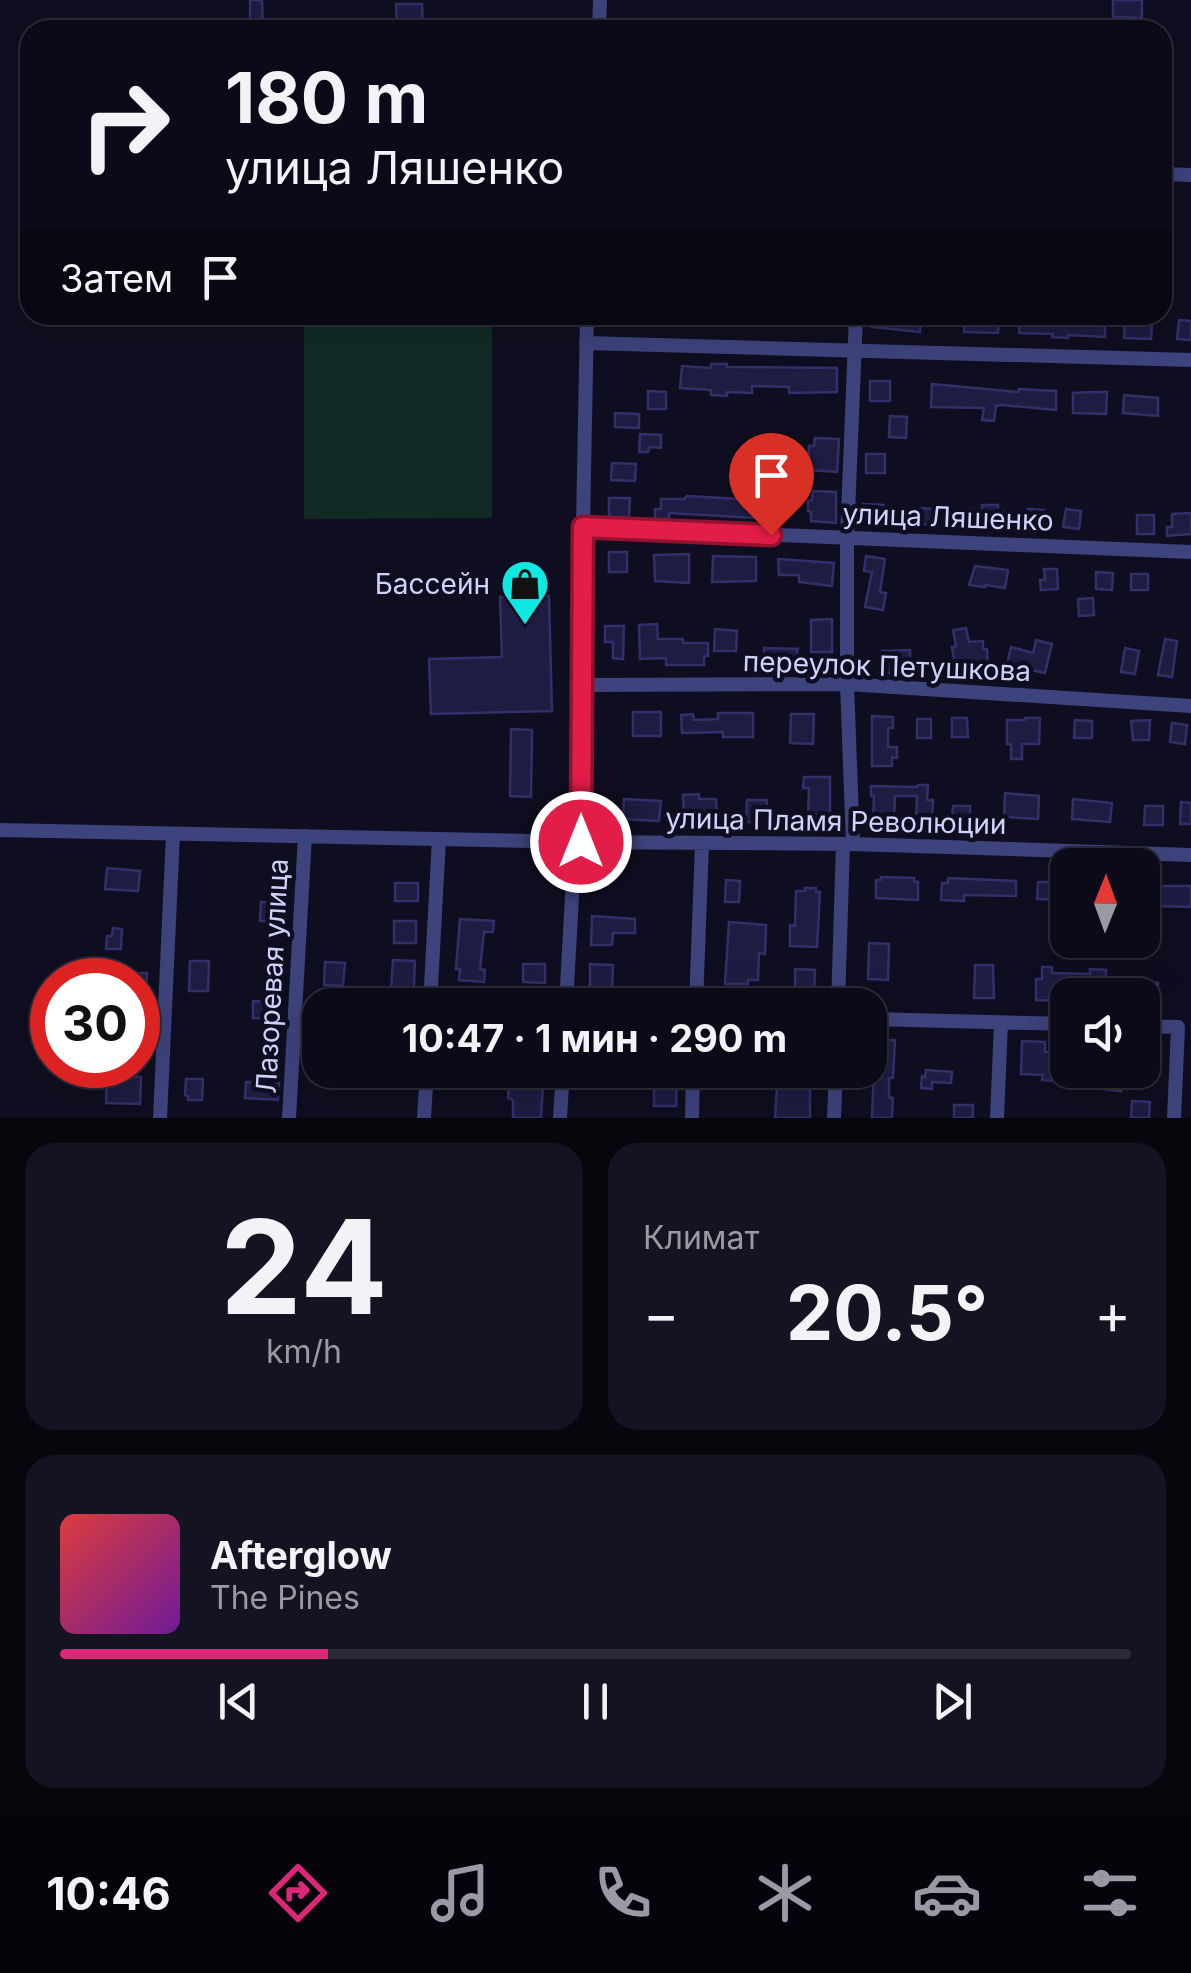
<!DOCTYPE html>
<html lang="ru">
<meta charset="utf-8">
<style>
:root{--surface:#0b0a18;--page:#141321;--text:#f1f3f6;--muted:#9a9aa2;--line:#2b2b37;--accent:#db2777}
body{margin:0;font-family:Inter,sans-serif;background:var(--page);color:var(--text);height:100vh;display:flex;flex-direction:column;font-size:38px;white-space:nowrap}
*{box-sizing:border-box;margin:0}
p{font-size:32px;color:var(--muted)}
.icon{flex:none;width:55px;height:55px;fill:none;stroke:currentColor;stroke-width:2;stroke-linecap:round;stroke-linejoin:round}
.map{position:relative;height:1118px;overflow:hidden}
.panel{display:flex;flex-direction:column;gap:25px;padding:25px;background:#06060d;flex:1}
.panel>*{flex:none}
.banner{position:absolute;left:20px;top:20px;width:1152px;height:305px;border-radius:30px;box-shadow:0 10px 40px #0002,0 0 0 2px var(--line);background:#0b0a18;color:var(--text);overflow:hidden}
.needle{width:65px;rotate:1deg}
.controls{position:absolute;left:1050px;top:848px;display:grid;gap:20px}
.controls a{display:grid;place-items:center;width:110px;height:110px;border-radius:20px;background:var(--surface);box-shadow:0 10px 40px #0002,0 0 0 2px var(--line);font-size:50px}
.speed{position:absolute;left:30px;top:958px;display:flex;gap:20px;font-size:50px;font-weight:700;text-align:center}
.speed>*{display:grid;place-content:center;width:130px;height:130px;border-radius:50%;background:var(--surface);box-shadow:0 10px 40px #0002,0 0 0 2px var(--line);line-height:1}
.speed .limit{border:15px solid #d22;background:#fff;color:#111}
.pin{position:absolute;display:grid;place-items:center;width:85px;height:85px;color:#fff;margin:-102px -42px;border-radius:50% 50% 50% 0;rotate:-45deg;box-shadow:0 0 10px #0007}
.pin .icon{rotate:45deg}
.me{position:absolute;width:110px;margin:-55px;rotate:0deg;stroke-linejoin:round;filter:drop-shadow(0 0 8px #0008)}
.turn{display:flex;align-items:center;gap:35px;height:210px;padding:0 40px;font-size:45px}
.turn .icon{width:130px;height:130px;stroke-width:2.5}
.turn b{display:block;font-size:70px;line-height:85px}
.then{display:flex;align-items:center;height:95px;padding:0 40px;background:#0003;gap:20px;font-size:38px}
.big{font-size:75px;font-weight:700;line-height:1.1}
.panel .card{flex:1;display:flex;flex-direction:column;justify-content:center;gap:15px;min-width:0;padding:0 35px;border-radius:30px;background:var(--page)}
.panel .dial{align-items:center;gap:0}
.dial b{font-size:130px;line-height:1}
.song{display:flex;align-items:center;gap:30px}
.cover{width:120px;height:120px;border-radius:15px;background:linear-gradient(135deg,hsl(0 70% 55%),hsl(280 70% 35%))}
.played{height:10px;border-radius:5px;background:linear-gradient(90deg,var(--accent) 25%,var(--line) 25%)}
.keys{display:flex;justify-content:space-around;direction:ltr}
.heat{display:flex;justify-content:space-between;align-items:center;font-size:55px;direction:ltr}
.panel .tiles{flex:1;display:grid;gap:25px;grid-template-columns:1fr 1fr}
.card:last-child{grid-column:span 2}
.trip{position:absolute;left:302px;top:988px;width:585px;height:100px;border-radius:30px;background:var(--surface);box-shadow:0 10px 40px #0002,0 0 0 2px var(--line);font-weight:700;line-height:100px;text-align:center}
.dock{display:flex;height:160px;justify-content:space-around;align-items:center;background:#04040a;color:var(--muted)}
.dock .icon{width:70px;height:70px}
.dock .active{color:var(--accent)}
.dock b{font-size:45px;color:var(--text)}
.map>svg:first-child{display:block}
.garden{fill:#122a26}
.building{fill:#1e1c40;stroke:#332f6a;stroke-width:2.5}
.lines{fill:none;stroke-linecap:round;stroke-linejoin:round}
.minor{stroke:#3d437c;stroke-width:14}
.route-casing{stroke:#92132f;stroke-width:25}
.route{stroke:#e11d48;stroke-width:18}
.labels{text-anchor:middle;stroke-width:9;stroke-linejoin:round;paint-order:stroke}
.street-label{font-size:28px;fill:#d1d1fc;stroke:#0f0e20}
.poi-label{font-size:28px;fill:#d1d1fc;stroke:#0f0e20;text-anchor:end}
</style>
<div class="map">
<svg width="1191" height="1118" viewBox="0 0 1191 1118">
<rect width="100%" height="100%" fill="#0f0e20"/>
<!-- garden -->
<path class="garden" d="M304 315H492V518L304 519Z"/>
<!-- building -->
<path class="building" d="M250 0H262L263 30 250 28Z
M1113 0H1142V18L1113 17Z
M396 4H422L423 30H397Z
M873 315H921L920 332 872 327Z
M965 315H999L998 333 964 332Z
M1024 315H1080L1088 318H1105V337L1068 335V338L1052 337 1053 334 1019 333 1020 318H1024Z
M1125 315H1153L1151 339 1124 338Z
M1179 320 1191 321V340L1177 339Z
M711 364H727V367L837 368V392L789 393V387L752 386V393L727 392V396L711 395V390L680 388 682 366 711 368Z
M870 381H890V401H870Z
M932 384 1018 392 1019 389 1056 391V410L1001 405 996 406 994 421 982 420 984 408 931 407Z
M648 391 666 392V409H648Z
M1092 392H1107L1106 414 1073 413V393Z
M1124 395 1158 398V416L1123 413Z
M615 413 639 414V428L615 427Z
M890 416 907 417 906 438 889 437Z
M640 434 661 435V448L649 447 648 452H639Z
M815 438 839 439 837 472 808 470 809 446H814Z
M866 454H885V473H866Z
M612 463 636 464 635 481 611 480Z
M813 491 836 492V523L811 521V512L808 511V501L812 500Z
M687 496 775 501 774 519 669 513V519H655V509H661V499H684Z
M609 498H630L629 517H609Z
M863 504 884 505V519H879V523H863Z
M982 505H998V511L1027 513 1028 509 1045 510 1043 529 1009 528V526L971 524V527L955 526 956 509 982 510Z
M920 508 936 509V525L919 524Z
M1066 509 1081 511 1079 529 1063 527Z
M1191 513V534L1167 536V527H1172V514Z
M1137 515H1154V534H1137Z
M609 552H627V572H609Z
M689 554V583L655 581 654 555Z
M713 556 756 557V581L712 582Z
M866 556 885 559 880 592 886 593 883 610 865 607 872 572 864 571Z
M778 559 834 563 832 586 799 582V575H779Z
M975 566 1008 570 1005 588 985 585V587L969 585Z
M1044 569H1057L1058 589 1041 590 1040 580H1045Z
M1096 572 1113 573 1112 590 1096 589Z
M1131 574H1148V590H1131Z
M549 596 552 711 431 714 429 659 502 657 500 597Z
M1093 598 1094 615 1079 616 1078 599Z
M832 619V652H811V620Z
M657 624 658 639H683V643H708V656H704V665H666V658L640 659 639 625Z
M605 626H624L623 659 613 658V642H605Z
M966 628 969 642 983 641V649H987L988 667 956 669 952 647H956L953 630Z
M715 629 737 631 736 651H714Z
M1165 639 1177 641 1172 677 1158 675Z
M1036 640 1052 644 1045 673 1026 669 1025 673 1006 668 1011 647 1033 653Z
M764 648 798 649 795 660H786V668H764Z
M1125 648 1139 651 1135 674 1121 672Z
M910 650V672L883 673 882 651Z
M633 712H661V736H633Z
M718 713H753V737H723V732L682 733 681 715 693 714 694 720 718 719Z
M791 714H814L813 744 790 743Z
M872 716 893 717V728H888V747H897V758L892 757V766H872Z
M952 718H967L968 737H952Z
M1025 718H1040L1039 744H1022V759H1011V744H1007V720H1025Z
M917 719H931V738H917Z
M1075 720 1092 721V738H1074Z
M1150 720 1149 740H1133L1131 721Z
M1172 723 1187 725 1185 744 1170 742Z
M511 729 532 730 531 797 510 796Z
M804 777H830V816H808L809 788H803Z
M918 785H928L927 800H933L932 820 916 819 917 796H895L894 821H873L874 796H871V786L917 787Z
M1005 793 1039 796 1038 819 1004 817Z
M699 794V799H716L717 817H684L683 795Z
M624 799 661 801 659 821 623 819Z
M1073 799 1112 803 1110 822 1072 819Z
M747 800H767L766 812 759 811V822H746Z
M1181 802 1191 803V824H1180Z
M953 806H970V818H952Z
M1145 806H1163V825H1144Z
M107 868 140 871 138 891 105 889Z
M881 877 914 878V881L918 882V900L876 898V880H881Z
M948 878 1016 881V896L964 895V901L941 900 942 883H948Z
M726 880 740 881 739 902H725Z
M1038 882H1068V900L1037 899Z
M395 883H418V901H395Z
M1160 886H1191V907L1159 906Z
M805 888H816V892H820L817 947 790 946V925L795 926 796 891H805Z
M261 902 284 903 283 922 260 921Z
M592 916 635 919V933H613L612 945H591Z
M460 919 494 921 493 932H484L480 969 485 970 484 982 459 980 460 969H456Z
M394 921H416V943H394Z
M729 922 766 925 765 954 759 953 758 980H748V984H725Z
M113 928 122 929 121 949H106L107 936H112Z
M869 943 889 944 888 980 868 979Z
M393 960 415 961 413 1005H390Z
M190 961H209L208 991H189Z
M325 962 345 963 343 986 324 985Z
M523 964H545V983L523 982Z
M590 964 613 965 612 998 590 997Z
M975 965H993L994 998H974Z
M1042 967H1052V973L1090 974V969L1106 970V979L1158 983 1157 1004 1142 1003V995H1068V1001L1036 1000V979H1042Z
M795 969 815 970 814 994 802 993V988H795Z
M138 973H147L146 996H138Z
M253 1001 278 1003 277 1019 253 1018Z
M875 1040H895L893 1078H889V1097L893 1098 892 1118H872Z
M1022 1041 1045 1042V1052H1068V1063H1053V1081L1042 1080 1043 1075 1021 1074Z
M654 1070H677L676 1106H654Z
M778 1070H810V1118H775Z
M926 1070 952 1072 951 1083 932 1082V1089L921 1088 922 1076 925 1077Z
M1097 1070H1122L1121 1091 1095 1088Z
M107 1076 141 1077 140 1104 106 1103Z
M186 1079H203L202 1100H188V1096L185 1095Z
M246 1082 279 1083 278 1100 245 1098Z
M509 1085 543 1086 541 1118H513V1100L508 1098Z
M1132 1101 1150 1102 1149 1118H1131Z
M954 1105H973V1118H954Z"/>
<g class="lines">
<!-- minor -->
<path class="minor" d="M599 30 600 0
M1162 174 1191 175
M586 343 1191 360
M583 527 1191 552
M582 685 847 684 1191 706
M0 830 581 842 853 844 1191 855
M581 842 583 527 587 315
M853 844 847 684V539L856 315
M430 1005 439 839
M566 1005 575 842
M696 1005 702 843
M838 1005 843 844
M870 1019 1068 1024
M1142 1026 1178 1027 1174 1118
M160 1118 173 834
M289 1118 305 836
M424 1118 427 1070
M560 1118 563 1070
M692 1118 693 1070
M834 1118 836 1070
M997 1118 1001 1023"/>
</g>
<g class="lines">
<!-- route casing -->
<g class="route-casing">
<path id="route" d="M581 842 583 527 771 535"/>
</g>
<!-- route -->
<use href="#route" class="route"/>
</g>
<!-- icons -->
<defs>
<g id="shop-pin" transform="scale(2.5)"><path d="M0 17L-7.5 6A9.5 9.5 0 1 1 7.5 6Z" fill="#10e9e2" stroke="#0f0e20"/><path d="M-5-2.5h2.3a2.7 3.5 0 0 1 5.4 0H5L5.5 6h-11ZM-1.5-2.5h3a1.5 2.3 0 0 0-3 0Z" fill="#111"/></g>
</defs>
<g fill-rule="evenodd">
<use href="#shop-pin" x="525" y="584"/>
</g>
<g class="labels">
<!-- street labels -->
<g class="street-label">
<text transform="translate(948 517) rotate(2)" y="10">улица Ляшенко</text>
<text transform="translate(887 666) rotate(2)" y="10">переулок Петушкова</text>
<text transform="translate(836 821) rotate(1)" y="10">улица Пламя Революции</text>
<text transform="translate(272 976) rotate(-87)" y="10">Лазоревая улица</text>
</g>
<!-- poi labels -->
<g class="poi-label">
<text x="490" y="594">Бассейн</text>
</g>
</g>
</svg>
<div class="controls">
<a><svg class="needle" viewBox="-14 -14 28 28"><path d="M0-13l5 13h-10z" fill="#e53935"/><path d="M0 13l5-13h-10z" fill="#9a9aa2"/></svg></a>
<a><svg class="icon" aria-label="sound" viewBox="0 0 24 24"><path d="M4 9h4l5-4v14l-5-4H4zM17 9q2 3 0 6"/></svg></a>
</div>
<div class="speed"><div class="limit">30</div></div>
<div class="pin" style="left:771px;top:535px;background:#d93025"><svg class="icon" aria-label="arrive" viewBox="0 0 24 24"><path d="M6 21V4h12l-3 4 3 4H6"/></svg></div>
<svg class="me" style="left:581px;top:842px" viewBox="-20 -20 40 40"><circle r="17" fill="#e11d48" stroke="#fff" stroke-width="3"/><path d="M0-11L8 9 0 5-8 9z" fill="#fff"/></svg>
<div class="trip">10:47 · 1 мин · 290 m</div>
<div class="banner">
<div class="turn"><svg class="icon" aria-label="right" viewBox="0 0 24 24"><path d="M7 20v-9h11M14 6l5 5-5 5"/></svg><div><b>180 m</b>улица Ляшенко</div></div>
<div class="then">Затем<svg class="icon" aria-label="arrive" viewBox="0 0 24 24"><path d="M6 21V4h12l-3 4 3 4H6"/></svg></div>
</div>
</div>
<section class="panel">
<div class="tiles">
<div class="card dial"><b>24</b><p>km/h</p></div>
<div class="card"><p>Климат</p>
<div class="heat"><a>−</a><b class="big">20.5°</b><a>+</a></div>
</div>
<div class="card">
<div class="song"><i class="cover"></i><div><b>Afterglow</b><p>The Pines</p></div></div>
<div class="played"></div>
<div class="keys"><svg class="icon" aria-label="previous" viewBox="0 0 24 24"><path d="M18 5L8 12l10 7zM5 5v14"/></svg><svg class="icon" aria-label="pause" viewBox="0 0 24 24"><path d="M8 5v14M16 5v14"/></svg><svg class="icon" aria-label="next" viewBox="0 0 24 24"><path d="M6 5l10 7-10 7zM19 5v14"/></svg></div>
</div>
</div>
</section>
<nav class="dock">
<b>10:46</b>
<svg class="icon active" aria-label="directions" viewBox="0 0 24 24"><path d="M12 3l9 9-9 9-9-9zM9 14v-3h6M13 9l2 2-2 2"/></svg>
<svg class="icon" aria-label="music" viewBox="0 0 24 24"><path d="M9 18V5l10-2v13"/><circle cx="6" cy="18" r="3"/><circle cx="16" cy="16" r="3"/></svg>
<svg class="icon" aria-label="phone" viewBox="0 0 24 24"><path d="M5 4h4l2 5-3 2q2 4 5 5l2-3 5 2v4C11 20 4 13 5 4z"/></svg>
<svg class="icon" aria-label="climate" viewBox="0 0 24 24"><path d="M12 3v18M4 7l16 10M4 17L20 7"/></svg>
<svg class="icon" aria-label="car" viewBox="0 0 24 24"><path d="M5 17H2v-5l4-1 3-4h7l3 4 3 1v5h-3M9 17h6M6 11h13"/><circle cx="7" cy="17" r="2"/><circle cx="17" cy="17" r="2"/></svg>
<svg class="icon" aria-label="filters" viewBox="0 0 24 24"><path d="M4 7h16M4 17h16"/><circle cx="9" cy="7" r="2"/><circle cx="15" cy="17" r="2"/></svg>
</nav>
